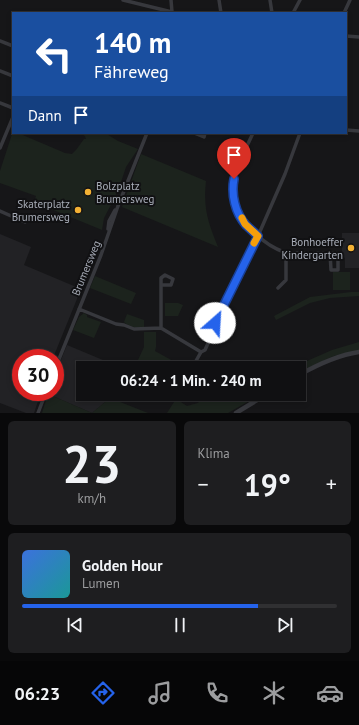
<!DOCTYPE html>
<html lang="de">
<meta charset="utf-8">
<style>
:root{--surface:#101012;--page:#1e1e20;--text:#f1f3f6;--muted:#9c9d9f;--line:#303032;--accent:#2563eb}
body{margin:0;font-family:"PT Sans",sans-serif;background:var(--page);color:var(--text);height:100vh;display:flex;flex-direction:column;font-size:15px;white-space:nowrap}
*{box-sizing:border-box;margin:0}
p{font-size:13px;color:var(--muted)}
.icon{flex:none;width:22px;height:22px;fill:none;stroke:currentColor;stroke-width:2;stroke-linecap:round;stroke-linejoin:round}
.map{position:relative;height:413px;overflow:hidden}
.sheet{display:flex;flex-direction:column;gap:8px;padding:8px;background:#09090a;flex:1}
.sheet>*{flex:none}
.top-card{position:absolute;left:12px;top:12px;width:335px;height:122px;border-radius:0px;box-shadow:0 2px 6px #0003,0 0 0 1px var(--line);background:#1a4fa0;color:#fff;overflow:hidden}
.speed{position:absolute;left:12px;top:349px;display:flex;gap:8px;font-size:20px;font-weight:700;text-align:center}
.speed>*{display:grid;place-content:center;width:52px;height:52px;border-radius:50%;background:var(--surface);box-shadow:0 2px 6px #0003,0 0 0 1px var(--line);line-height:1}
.speed .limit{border:6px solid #d22;background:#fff;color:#111}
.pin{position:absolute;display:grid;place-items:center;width:34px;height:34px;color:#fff;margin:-41px -17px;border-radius:50% 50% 50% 0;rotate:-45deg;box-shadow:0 0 4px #0007}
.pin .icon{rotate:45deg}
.me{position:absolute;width:44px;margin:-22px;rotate:26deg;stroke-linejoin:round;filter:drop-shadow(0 0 3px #0008)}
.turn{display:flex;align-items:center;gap:14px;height:84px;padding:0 16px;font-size:18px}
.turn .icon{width:52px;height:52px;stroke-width:2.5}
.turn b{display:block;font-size:28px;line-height:34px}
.then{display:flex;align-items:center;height:38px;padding:0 16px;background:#0003;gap:8px;font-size:15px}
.big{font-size:30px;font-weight:700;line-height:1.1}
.sheet .widget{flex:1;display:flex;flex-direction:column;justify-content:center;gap:6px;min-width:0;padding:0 14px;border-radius:6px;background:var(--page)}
.sheet .dial{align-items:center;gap:0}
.dial b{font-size:52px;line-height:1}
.song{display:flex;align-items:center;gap:12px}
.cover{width:48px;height:48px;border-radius:6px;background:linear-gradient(135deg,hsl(220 70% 55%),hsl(180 70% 35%))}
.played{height:4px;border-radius:2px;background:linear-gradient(90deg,var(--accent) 75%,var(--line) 75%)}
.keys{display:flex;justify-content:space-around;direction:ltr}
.heat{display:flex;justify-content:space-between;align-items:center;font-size:22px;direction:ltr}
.sheet .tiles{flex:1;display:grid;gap:8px;grid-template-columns:1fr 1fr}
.widget:last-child{grid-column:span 2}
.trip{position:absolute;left:76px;top:361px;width:230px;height:40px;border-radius:0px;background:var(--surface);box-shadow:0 2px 6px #0003,0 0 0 1px var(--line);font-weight:700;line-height:40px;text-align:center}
.tabs{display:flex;height:64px;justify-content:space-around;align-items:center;background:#060607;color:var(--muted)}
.tabs .icon{width:28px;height:28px}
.tabs .selected{color:var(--accent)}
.tabs b{font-size:18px;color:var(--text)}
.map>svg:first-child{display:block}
.built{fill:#222225}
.green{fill:#1c231d}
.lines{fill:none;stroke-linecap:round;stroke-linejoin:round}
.minor{stroke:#37383d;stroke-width:3.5}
.tertiary{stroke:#37383d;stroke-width:4.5}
.route-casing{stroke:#184099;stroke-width:10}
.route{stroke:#2563eb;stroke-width:7}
.slow{stroke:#f59e0b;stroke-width:7}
.poi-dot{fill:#f2b134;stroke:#111113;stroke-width:1.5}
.labels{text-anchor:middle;stroke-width:4;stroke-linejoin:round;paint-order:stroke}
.poi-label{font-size:11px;fill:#a8adb8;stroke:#111113;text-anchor:end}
.street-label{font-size:11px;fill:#a8adb8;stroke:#111113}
</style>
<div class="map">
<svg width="359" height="413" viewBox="0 0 359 413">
<rect width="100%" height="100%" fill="#161618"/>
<!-- built -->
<path class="built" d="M342 233H359V268H345V258L342 257Z
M0 234 31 247 24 265 81 289 53 358H21V392H41L34 413H26L0 403Z
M67 345 122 368H83V394H111L110 398 92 413 48 394 49 392H55V375Z"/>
<!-- green -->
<path class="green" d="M13 131V133H18L65 153 72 154 76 150 84 139H86L85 136 80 133H105L118 141 138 149 126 167 122 179 114 199 104 218 102 230 34 202 36 196 0 183V171Z
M141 154 206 181C203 209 208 222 218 247L122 207Z
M333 272H350V290H333Z
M95 276 136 293 131 304 90 288Z
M351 292H359V296L330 298 310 303 276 320 274 316 310 297Z
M165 303H178L183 305 178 316H165Z
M84 313 87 315V317L101 322 94 338 73 330 79 317Z
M127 314 144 320V328C137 328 129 327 124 322Z
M144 332H156V347L155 351 173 361 169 368H158L138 360 144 347Z
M359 342V350L334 356 299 372V368H291L332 350Z
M48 394 92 413 110 398 148 413H42Z
M205 394H261L228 413H167L176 399 187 406 198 403Z"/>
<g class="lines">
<!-- minor -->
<path class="minor" d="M123 0 172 12
M171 0 172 12
M219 0 221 13
M270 0 272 13
M293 13 300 0
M344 13 350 0
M346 36 359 37
M0 41 13 46
M0 71 13 76
M0 103 13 108
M346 130 359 131
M194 133 204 137 205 133
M253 133C246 149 235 167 233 185 229 215 261 244 286 253H338V270H331L330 253
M0 148 13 117
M0 211 25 222
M108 229 109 221 115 210
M278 288 286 280V253
M79 309 116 324 124 325 134 329 161 328 201 352
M161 328V278L165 275 173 279 171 285H161
M192 368 201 352 205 350 210 339 211 330 258 236 285 174 300 133
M55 369 101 255 118 206 147 133
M38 413 46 392"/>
<!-- tertiary -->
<path class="tertiary" d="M299 375C317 365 338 355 359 352
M236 413 267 394"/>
</g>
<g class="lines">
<!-- route casing -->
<g class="route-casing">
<path id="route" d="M215 323 258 236C254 232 250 229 246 225 235 213 231 194 234 179"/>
</g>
<!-- route -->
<use href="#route" class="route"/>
<!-- slow -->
<path class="slow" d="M242 218 245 224 258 236 254 243"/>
</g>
<!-- markers -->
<g class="poi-dot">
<circle cx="88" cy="192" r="4"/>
<circle cx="78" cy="210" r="4"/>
<circle cx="351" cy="248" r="4"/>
</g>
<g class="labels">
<!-- poi labels -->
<g class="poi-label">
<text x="96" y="190" text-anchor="start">Bolzplatz<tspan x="96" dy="13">Brumersweg</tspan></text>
<text x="70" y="208">Skaterplatz<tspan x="70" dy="13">Brumersweg</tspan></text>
<text x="343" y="246">Bonhoeffer<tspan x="343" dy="13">Kindergarten</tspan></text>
</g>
<!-- street labels -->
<g class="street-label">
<text transform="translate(86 268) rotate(-68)" y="4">Brumersweg</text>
</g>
</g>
</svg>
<div class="speed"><div class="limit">30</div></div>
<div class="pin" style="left:234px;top:179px;background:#d93025"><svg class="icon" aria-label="arrive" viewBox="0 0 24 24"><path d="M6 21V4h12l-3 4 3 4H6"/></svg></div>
<svg class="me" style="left:215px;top:323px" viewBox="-20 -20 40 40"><circle r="19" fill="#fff"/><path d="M0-13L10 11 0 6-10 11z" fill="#2563eb"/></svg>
<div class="trip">06:24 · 1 Min. · 240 m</div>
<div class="top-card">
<div class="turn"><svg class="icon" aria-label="left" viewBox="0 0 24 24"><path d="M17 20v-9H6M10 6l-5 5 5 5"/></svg><div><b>140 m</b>Fähreweg</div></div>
<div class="then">Dann<svg class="icon" aria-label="arrive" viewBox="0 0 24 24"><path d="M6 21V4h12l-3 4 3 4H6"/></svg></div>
</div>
</div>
<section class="sheet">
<div class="tiles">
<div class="widget dial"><b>23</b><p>km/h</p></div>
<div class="widget"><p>Klima</p>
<div class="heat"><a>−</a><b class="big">19°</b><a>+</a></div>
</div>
<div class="widget">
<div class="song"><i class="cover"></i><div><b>Golden Hour</b><p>Lumen</p></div></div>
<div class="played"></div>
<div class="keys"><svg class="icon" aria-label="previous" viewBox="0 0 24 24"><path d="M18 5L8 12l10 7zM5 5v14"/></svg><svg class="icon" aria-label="pause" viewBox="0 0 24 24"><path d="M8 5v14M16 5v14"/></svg><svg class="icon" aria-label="next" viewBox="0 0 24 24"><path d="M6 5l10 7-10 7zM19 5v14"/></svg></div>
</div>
</div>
</section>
<nav class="tabs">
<b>06:23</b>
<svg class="icon selected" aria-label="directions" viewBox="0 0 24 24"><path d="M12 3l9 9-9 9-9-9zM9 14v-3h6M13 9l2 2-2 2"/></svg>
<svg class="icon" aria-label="music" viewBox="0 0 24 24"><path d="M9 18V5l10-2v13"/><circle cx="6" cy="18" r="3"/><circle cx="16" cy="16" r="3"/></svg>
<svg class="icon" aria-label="phone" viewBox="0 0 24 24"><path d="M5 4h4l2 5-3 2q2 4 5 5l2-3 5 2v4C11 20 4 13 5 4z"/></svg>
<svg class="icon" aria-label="climate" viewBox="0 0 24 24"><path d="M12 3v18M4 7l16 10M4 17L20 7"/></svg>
<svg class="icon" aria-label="car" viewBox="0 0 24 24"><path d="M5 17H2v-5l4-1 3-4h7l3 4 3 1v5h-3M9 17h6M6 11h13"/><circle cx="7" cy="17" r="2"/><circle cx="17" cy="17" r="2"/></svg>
</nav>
